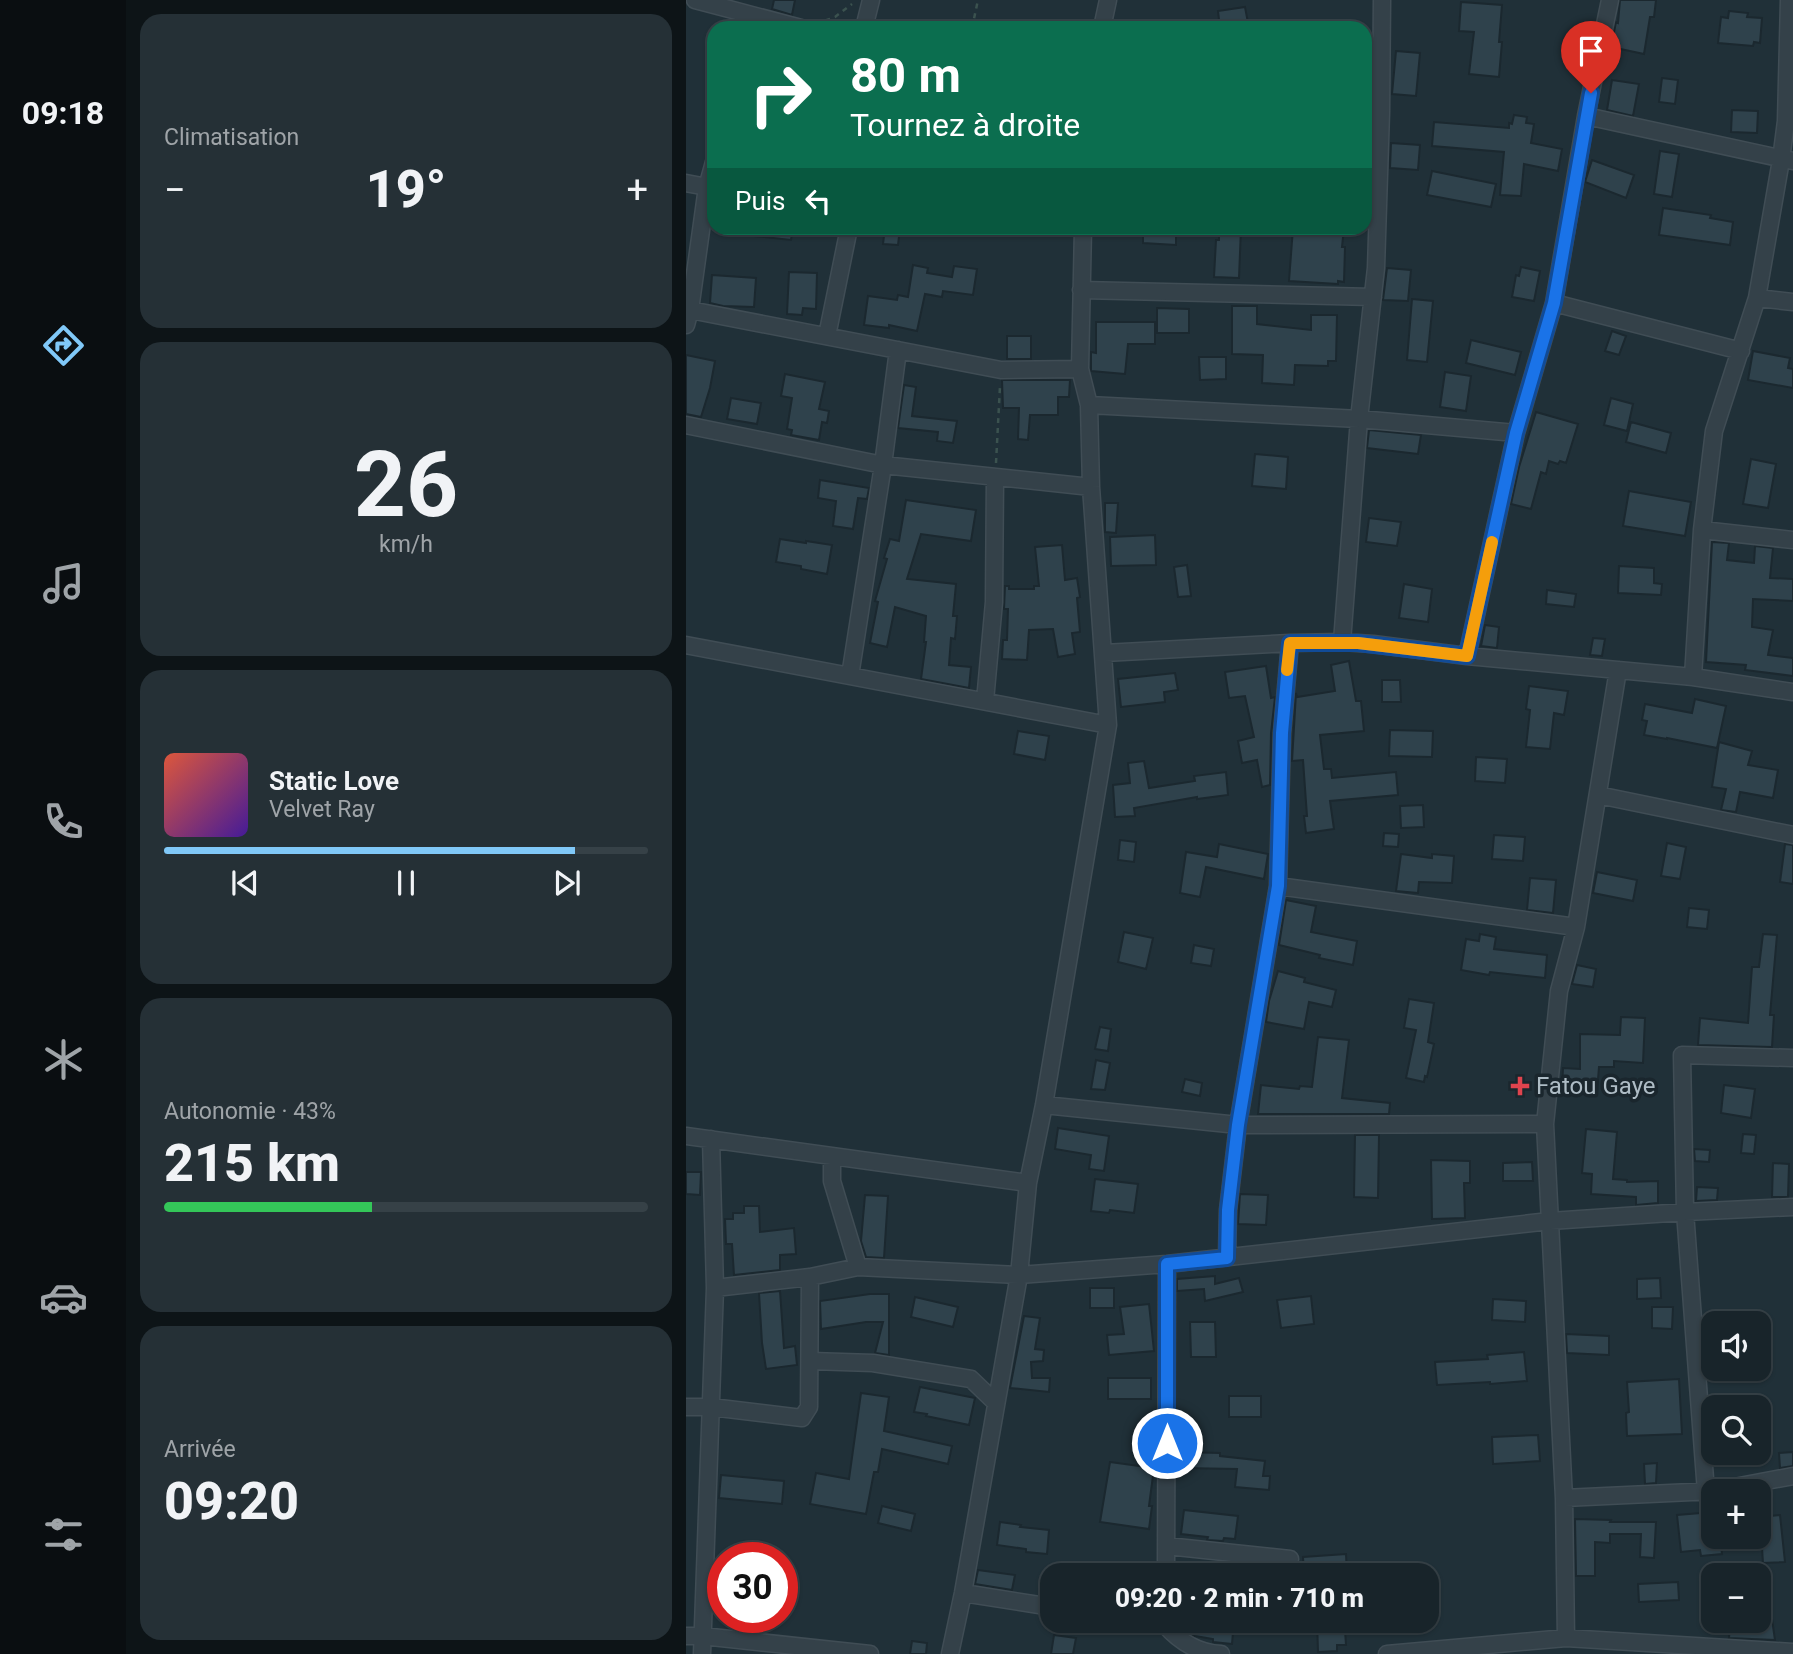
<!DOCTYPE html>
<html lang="fr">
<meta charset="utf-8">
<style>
:root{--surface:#18242a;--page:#253036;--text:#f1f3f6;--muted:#9fa4a8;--line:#364147;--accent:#80c8f8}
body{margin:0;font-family:Roboto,sans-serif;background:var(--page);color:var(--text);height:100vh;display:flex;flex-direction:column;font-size:26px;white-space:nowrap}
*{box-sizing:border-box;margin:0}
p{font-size:23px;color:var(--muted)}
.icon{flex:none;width:38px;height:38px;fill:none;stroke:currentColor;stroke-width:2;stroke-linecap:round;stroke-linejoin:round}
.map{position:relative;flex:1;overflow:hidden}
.details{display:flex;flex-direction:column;gap:14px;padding:14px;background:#0d1417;width:560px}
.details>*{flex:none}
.banner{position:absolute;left:21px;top:21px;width:665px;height:214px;border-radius:21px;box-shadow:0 2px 5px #0004,0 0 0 2px var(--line);background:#0b6e4f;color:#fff;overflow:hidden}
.fabs{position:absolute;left:1015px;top:1311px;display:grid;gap:14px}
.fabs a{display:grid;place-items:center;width:70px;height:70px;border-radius:14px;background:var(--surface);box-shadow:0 2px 5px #0004,0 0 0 2px var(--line);font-size:35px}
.speed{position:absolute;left:21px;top:1542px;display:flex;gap:14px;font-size:35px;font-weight:700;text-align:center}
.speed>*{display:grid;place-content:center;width:91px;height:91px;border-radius:50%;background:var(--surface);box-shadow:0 2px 5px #0004,0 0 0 2px var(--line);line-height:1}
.speed .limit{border:10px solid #d22;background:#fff;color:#111}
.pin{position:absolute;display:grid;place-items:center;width:60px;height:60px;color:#fff;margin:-72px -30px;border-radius:50% 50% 50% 0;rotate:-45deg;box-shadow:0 0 7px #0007}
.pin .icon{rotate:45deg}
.me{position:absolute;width:77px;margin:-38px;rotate:0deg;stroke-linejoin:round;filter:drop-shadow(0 0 5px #0008)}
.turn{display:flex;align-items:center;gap:24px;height:147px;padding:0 28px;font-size:32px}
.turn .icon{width:91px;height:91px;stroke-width:2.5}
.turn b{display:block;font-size:49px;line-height:60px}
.then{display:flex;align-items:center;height:66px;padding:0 28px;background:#0003;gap:14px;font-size:26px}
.big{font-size:52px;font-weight:800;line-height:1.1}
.details .card{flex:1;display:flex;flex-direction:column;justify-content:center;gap:10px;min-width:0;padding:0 24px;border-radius:21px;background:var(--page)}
.details .dial{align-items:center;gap:0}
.dial b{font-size:91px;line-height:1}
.song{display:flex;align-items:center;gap:21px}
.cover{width:84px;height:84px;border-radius:10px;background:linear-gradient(135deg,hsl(10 70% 55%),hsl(260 70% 35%))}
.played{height:7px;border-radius:4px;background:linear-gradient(90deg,var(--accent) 85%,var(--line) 85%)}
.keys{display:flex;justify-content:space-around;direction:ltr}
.heat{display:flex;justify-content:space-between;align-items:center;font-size:38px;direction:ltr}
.charge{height:10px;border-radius:5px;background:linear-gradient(90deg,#34c759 43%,var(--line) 0)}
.trip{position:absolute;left:354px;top:1563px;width:399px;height:70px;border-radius:21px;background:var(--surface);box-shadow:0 2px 5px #0004,0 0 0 2px var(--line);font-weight:800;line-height:70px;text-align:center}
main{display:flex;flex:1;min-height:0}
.dock{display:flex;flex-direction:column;width:126px;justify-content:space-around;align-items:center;background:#0a0e11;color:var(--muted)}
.dock .icon{width:49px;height:49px}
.dock .on{color:var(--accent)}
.dock b{font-size:32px;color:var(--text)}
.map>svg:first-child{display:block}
.building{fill:#2f424c;stroke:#1b282f;stroke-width:2}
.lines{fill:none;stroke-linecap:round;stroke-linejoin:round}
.minor-casing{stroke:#404d55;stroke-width:19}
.path{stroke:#3b524f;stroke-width:2.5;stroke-dasharray:5 5;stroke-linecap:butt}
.minor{stroke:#344149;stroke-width:16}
.route-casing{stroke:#114b97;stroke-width:18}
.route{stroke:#1a73e8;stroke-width:12}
.slow{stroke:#f59e0b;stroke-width:12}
.health-dot{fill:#e0444e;stroke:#1a262d;stroke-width:2.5}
.labels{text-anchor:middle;stroke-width:7;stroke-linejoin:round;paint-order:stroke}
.poi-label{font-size:24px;fill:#aebcc5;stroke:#1a262d;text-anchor:start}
</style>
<main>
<nav class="dock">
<b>09:18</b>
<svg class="icon on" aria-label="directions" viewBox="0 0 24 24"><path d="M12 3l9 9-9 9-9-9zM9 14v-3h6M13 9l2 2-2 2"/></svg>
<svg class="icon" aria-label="music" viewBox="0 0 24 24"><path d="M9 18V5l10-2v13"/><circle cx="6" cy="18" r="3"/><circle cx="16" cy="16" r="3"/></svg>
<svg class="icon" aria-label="phone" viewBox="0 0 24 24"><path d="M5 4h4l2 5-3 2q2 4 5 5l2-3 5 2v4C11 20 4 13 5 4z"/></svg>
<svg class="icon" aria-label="climate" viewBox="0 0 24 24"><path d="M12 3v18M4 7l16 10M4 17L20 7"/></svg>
<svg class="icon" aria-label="car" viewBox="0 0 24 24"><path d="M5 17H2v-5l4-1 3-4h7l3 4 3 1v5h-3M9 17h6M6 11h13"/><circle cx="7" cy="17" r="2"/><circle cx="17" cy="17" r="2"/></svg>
<svg class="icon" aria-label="filters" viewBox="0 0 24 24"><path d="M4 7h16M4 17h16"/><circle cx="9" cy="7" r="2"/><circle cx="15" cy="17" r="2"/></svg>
</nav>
<section class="details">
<div class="card"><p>Climatisation</p>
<div class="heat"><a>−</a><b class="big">19°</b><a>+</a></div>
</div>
<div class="card dial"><b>26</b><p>km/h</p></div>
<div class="card">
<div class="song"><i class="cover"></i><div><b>Static Love</b><p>Velvet Ray</p></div></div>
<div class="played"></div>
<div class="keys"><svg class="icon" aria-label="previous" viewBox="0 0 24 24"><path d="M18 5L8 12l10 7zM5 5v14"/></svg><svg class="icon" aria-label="pause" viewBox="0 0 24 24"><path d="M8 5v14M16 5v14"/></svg><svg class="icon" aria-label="next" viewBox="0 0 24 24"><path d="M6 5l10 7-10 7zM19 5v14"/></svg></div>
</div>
<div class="card"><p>Autonomie · 43%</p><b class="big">215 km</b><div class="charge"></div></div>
<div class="card"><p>Arrivée</p><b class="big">09:20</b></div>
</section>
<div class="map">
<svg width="1107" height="1654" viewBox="0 0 1107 1654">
<rect width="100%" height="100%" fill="#203038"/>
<!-- building -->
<path class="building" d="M88 0H109L106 15 86 9Z
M934 0H970L968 17H964L958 54 925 47 930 22 932 23Z
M775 2 816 5 813 42H816L813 77 783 74 788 32 773 31Z
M559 7 563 28H534L532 11Z
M1043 11 1062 13 1061 17 1076 18 1074 43 1068 42 1067 46 1032 43 1035 17 1042 18Z
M710 51 734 53 730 96 706 94Z
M976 78 992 80 989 104 973 102Z
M926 80 953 84 947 116 921 110Z
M1046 110 1072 111 1071 133 1045 132Z
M828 115 841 117 840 123 848 124 845 143 876 149 872 171 838 164 835 196 814 195 818 152 746 146 748 122 823 128V123L826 124Z
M705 143 734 145 732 170 704 168Z
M974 151 993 154 986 197 968 194Z
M906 160 948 175 940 198 899 182Z
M746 171 810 184 805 207 741 195Z
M977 208 1025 215 1024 218 1047 222 1044 245 973 235Z
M70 228H107L105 240 69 236Z
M199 228H214L212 245 197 244Z
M457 228H482V233H490V245L457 243Z
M533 228H555L553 278 528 277 530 240H533Z
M607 228H658L656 247H659L658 282 652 281V284L603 281Z
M227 265 242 268 241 273 266 277 268 266 291 269 287 295 257 291 256 297 239 294 231 331 203 325V328L178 325 182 296 211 300 212 295 222 297Z
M835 267 854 271 848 301 826 297 830 275 833 276Z
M701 268 725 270 722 301 697 300Z
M103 272 131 273 130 309 117 308 116 315 101 314Z
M26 275 70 278 68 307 37 306 24 303Z
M726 299 747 301 741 362 721 360Z
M546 306H571V324L625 330V315H651L650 361H642V366L609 365 608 385 576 383 577 355 546 354Z
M471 308 503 309V333H471Z
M410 322H469V344H442L439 374 405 371V352L410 353Z
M926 331 940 336 933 355 919 351Z
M321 336H345V359H321Z
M785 340 835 352 829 375 780 363Z
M1067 351 1104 358 1102 368 1107 369V388L1062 380Z
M0 355 29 361 24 388 15 417 0 414Z
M513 357H540V379L514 380Z
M759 372 785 376 780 411 754 407Z
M99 374 139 382 133 409 143 411 141 423 136 422 133 440 105 435 106 430 101 429 106 398 95 396Z
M316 380H384L383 397H372V415H344L342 440 332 439 333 408H317Z
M218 385 230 387 226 416 271 421 267 443 251 441 252 432 212 428Z
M45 398 75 403 71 424 41 419Z
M925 398 947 404 941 431 918 425Z
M850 412 892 424 880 463 874 461 872 464 863 461 860 474 855 472 845 509 825 504 833 467Z
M945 422 985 433 980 453 940 442Z
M683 430 735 435 732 454 681 448Z
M569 454 602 457 600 489 566 486Z
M1065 459 1090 464 1082 508 1057 504Z
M134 480 183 488 181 499 172 498 167 529 147 526 150 501 132 498Z
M943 491 1005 502 999 536 937 526Z
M220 500 290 510 285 541 235 534 221 579 270 584 267 616H271L269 639 265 638 263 665 285 667 283 688 235 679 240 642H238L240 616 209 607 201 647 184 643 192 602 189 601 201 559 198 558 204 539 213 541Z
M419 503H432L430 533 419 532Z
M683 518 715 522 711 546 680 542Z
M469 535 470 565 425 566 424 537Z
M94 539 120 543V541L146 545 141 574 115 569V566L90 562Z
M1026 542 1043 543 1041 560 1068 563 1069 546 1087 548 1084 578 1107 579V601L1067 599 1066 627 1087 630 1082 655 1107 658V676L1059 670 1060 665 1020 662Z
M376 545 379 580 391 578 394 597 391 598 394 632 386 633 389 654 372 657 367 629 343 630 341 660 316 659 317 640H321L322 609H318L319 586H323V589H348V586H353L349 547Z
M501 565 505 596 492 597 488 567Z
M933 566 968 568V583L976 584 975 595 932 593Z
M718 584 746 589 742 622 713 618Z
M861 590 890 594 888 607 860 604Z
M799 625 813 627 811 648 795 646Z
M907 638 919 639 916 656 904 655Z
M663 661 670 701H675L678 731 634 735 638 769H645L646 778 710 772 712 795 644 801 648 829 620 833 618 816H621L617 760 606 761 610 693 611 697 649 691 645 665Z
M580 666 585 698 589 697 585 733 584 785 576 787 571 760 556 763 552 741 568 737 559 696 543 698 539 672Z
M489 673 492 690 478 692 479 702 435 707 432 679Z
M696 680H714L715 702H696Z
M843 686 882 691 878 715 868 713 864 749 840 747 844 710 840 709Z
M1009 699 1040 706 1031 748 981 738V739L958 735 961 721 956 720 959 704 1006 713Z
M704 730 747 731 746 757 703 756Z
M332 731 363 736 359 760 328 754Z
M1033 742 1066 751 1062 765 1092 770 1087 798 1054 792 1050 812 1035 810 1040 789 1026 787Z
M790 757 821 759 819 783 789 781Z
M458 761 463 788 509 781 508 776 540 772 542 795 511 799V797L448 808 449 816 429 817 427 785 444 783 442 763Z
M737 805 738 827 715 828 714 806Z
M698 833 713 834 712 847 697 846Z
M808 835 839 837 837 861 806 859Z
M434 840 450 842 448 862 432 860Z
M981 843 1000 847 994 879 975 876Z
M533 844 582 854 578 879 520 867 514 897 494 893 500 852 531 857Z
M1099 844 1107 845V884L1094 882Z
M715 854 746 858V854L768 856 766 883 733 882 732 893 710 891Z
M911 872 951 880 947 901 907 893Z
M844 878 870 880 867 913 841 910Z
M600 900 630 906 625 932 671 941 667 965 633 958 634 955 593 945Z
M1003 908 1023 910 1021 929 1001 927Z
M438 932 467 938 460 969 432 962Z
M794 934 810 937 808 949 861 955 859 978 804 972 803 975 775 970 780 939 793 941Z
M1077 934 1091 935 1084 1015H1088L1086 1047 1012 1045 1014 1018 1062 1023 1066 967H1073Z
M508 945 528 949 525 966 505 963Z
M891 965 910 969 907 987 886 984Z
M592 971 619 978 618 982 650 990 646 1007 623 1002 618 1029 580 1022 583 1001Z
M723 999 748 1003 742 1042 748 1044 741 1077 739 1076 738 1082 720 1078 730 1030 718 1028Z
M935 1017 959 1018 957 1063 928 1061V1067H913L911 1092 876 1090 877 1068 894 1069V1034L934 1035Z
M414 1027 425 1029 422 1051 409 1049Z
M632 1037 663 1040 656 1098 704 1103 703 1114H572L575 1085 613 1089 614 1086 626 1087Z
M410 1060 424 1063 419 1090 405 1089Z
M499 1079 516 1083 514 1096 496 1092Z
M1038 1085 1069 1089 1065 1118 1035 1113Z
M372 1128 423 1136 418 1171 403 1169 405 1155 369 1149Z
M900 1129 931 1132 927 1179 941 1180V1182L972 1181V1203L950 1205V1197L905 1194 906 1174 896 1173Z
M1057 1134 1070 1135 1068 1154 1055 1153Z
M669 1135H693L692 1198 668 1197Z
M1008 1149 1024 1150 1023 1162 1009 1161Z
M745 1160 784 1161V1183H778L779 1218 746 1219Z
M846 1162 847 1181H817V1163Z
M1087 1163 1103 1164 1102 1197H1086Z
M0 1172H15L14 1195 0 1194Z
M409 1179 452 1184 448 1213 424 1210 423 1213 405 1211Z
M1011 1187 1032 1188 1031 1200 1010 1201Z
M554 1194 582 1195 580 1225 552 1224Z
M179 1195 202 1196 198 1258 180 1257 175 1241Z
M58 1206H73L74 1232 108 1228 110 1254 94 1255V1270L48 1275 46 1244H40L39 1219H47V1213H58Z
M529 1276V1284L553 1278 557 1292 519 1301 518 1289 491 1291V1279Z
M974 1278 975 1298 951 1299V1279Z
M404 1288H428V1308H404Z
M94 1291 98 1348 109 1346 111 1365 80 1369 76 1343 73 1293Z
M184 1294H203V1355L189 1353 197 1322H180L135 1329 134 1301Z
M625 1296 628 1324 595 1328 591 1300Z
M229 1297 272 1307 267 1327 225 1317Z
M807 1299 840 1301 839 1322 806 1320Z
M463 1304 468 1351 423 1355 421 1335 438 1334 434 1307Z
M966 1307H987L986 1329 966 1328Z
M338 1316 354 1318 349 1349 358 1350 357 1361 345 1362 346 1378H364L363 1392 324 1388Z
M504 1322H529L530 1357H505Z
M880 1334 923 1336V1355L881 1353Z
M838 1352 841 1381 804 1384V1382L751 1385 749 1362 802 1359 801 1355Z
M422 1378H465V1399H422Z
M993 1379 996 1434 941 1436 940 1413 943 1412 941 1382Z
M234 1387 289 1398 283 1425 240 1416 241 1414 228 1412Z
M175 1393 203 1397 198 1431 266 1446 262 1464 196 1449 192 1472H188L180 1514 124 1504 130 1473 163 1479Z
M543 1396H575V1417H543Z
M852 1435 854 1461 807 1464 806 1437Z
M495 1452 534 1453V1456L579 1461 577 1476H584L583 1490 549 1487 551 1469 495 1468Z
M1107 1452V1466L1094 1468 1093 1453Z
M424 1462 468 1468 463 1506H466L463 1529 414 1522Z
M971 1463 970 1483 959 1484 958 1464Z
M35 1475 98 1481 96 1504 33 1498Z
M196 1506 229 1514 225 1531 192 1523Z
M498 1510 552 1516 549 1539 538 1538 537 1541 521 1540 522 1537 495 1534Z
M1027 1512V1536H1034L1036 1554 1015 1556 1014 1550 995 1552 991 1515Z
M1094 1515 1099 1562 1077 1563 1074 1517Z
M889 1519 925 1520 924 1522H970L968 1558 954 1557 955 1534H924V1543L909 1542V1576H890Z
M314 1522 335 1525 334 1527 363 1530 361 1554 340 1552V1549L311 1545Z
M660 1554 661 1575H618L617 1557Z
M292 1570 329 1575 326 1590 289 1584Z
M992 1582 993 1600 953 1602 952 1584Z
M1086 1619 1089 1640 1043 1638 1044 1625 1063 1626V1622Z
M497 1620H548L546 1644 527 1642V1639L509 1636 496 1627Z
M631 1620H651L652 1631 659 1630 660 1645H651V1651L632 1652Z
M368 1635 390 1638 387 1654H365Z
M226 1641 241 1643 240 1654H224Z"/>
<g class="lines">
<!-- minor casing -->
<g class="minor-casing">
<path id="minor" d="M9 0 115 28
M178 28 185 0
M416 28 422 0
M900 116 1107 161
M0 183 21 187
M395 290 687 297
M1071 298 1107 302
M868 303 1055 351
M4 310 315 370 394 369
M0 325 4 310 21 187 28 162
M141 336 163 228
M403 405 673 419 830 433
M0 425 197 465 405 487
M1016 530 1107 540
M656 642 673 419 690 268 695 112 696 0
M0 645 422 725
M418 653 604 643 656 642 687 644 781 656 1007 677 1107 692
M781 656 830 433 868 303 900 116 924 0
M164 676 197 465 212 350
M1007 677 1016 530 1028 431 1071 298 1095 160 1100 121 1103 0
M299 701 308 602 309 477
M912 795 1107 835
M592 886 890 927
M358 1105 552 1125 859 1124
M0 1136 342 1183
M146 1156V1181L172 1267
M541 1257 542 1210 552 1125 592 886 596 733 604 643
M29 1288 124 1277 172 1267 333 1275 481 1264 864 1221 999 1212 1107 1207
M125 1361 187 1363 285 1379 310 1403
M0 1407H25L116 1418 123 1407 124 1277
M1027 1491 1107 1476
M1020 1492 999 1212 996 1055 1107 1058
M878 1498 1027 1491
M481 1546 604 1559
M480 1575 481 1264
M277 1593 366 1607
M450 1620 479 1625C494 1642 512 1653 535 1654
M0 1636H16L184 1654
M880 1638 878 1498 859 1124 873 991 890 927 932 670
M16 1654 29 1288 25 1139
M264 1654 277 1593 333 1275 342 1183 358 1105 422 725 405 487 403 405 394 369 397 228
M701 1654 880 1638 1107 1652"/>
</g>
<!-- path -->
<path class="path" d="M130 24 149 17 166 4
M286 28 292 0
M310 463 314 386"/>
<!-- minor -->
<use href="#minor" class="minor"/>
</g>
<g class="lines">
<!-- route casing -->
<g class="route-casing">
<path id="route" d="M481 1443V1264L541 1258 542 1210 552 1125 592 886 596 733 604 643H672L781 656 830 433 868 303 905 93"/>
</g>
<!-- route -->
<use href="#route" class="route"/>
<!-- slow -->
<path class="slow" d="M601 670 604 643H672L781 656 806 542"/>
</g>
<!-- markers -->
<path class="health-dot" d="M830.5 1075.5h7v7h7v7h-7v7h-7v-7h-7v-7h7z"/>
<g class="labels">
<!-- poi labels -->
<g class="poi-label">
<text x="850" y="1094">Fatou Gaye</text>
</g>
</g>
</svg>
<div class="fabs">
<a><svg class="icon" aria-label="sound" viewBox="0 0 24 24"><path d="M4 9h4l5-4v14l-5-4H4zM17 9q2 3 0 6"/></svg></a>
<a><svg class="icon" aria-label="search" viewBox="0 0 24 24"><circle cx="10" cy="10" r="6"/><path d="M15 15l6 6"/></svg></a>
<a>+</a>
<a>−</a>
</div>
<div class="speed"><div class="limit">30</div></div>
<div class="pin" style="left:905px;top:93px;background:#d93025"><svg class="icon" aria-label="arrive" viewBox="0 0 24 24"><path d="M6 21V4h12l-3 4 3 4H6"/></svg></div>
<svg class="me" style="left:481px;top:1443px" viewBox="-20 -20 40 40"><circle r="17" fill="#1a73e8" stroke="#fff" stroke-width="3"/><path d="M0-11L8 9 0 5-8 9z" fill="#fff"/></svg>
<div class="trip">09:20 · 2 min · 710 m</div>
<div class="banner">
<div class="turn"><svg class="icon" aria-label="right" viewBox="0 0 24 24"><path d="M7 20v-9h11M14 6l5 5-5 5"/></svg><div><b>80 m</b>Tournez à droite</div></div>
<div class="then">Puis<svg class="icon" aria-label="left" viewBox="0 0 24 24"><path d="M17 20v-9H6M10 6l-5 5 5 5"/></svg></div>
</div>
</div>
</main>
